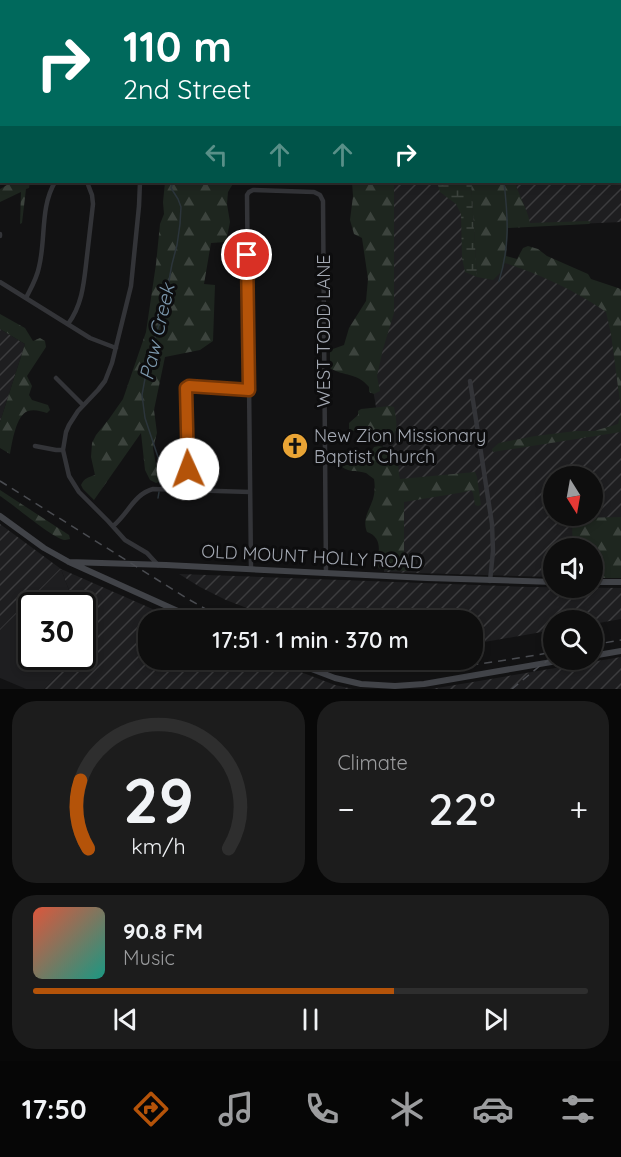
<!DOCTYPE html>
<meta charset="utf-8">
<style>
:root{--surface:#0e0e0e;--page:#1c1c1c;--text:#f1f3f6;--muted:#9b9c9e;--line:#2e2e2e;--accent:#b45309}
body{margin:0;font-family:Quicksand,sans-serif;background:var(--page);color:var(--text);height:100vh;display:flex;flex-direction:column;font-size:22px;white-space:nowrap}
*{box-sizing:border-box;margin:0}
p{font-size:20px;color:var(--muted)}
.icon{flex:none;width:33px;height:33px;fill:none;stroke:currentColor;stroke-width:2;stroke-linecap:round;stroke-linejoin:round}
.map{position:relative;height:689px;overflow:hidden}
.panel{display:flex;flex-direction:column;gap:12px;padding:12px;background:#080808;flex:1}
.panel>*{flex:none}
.hud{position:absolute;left:0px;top:0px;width:621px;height:183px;box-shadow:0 3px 9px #0003,0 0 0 2px var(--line);background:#00695c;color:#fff;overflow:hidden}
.needle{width:39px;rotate:169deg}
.fabs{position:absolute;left:543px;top:466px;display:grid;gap:12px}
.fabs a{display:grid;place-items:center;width:60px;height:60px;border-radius:50%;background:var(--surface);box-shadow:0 3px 9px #0003,0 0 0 2px var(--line);font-size:30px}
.speed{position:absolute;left:18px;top:592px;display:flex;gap:12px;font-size:30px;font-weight:700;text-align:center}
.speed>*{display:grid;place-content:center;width:78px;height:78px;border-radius:50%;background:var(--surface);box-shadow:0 3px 9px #0003,0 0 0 2px var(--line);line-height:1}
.speed .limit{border:3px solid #111;border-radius:9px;background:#fff;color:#111}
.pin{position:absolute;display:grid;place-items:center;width:51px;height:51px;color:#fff;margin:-26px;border:3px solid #fff;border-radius:50%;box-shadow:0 2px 6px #0007}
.me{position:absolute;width:66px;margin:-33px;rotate:358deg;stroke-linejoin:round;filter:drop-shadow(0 0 4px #0008)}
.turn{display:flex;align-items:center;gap:21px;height:126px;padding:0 24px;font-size:27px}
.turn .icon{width:78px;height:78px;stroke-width:2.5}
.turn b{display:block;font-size:42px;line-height:51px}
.lanes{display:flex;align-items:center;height:57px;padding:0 24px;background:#0003;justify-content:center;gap:30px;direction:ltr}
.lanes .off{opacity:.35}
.big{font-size:45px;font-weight:600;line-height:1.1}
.panel .card{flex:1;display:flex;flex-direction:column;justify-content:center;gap:9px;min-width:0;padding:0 21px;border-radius:24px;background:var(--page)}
.panel .dial{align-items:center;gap:0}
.dial svg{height:156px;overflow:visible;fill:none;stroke:var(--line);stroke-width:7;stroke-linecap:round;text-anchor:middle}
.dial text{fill:var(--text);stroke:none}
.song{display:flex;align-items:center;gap:18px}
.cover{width:72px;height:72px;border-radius:9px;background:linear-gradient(135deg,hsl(10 70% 55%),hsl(170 70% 35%))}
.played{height:6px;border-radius:3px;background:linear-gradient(90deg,var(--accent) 65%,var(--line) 65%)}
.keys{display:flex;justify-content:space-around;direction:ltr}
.heat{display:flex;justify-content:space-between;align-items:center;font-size:33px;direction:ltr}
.panel .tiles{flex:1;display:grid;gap:12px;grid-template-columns:1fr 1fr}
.card:last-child{grid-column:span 2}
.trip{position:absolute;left:138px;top:610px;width:345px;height:60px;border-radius:24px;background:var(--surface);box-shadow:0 3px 9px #0003,0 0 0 2px var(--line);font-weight:600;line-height:60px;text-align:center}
.dock{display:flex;height:96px;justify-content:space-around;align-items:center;background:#060606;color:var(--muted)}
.dock .icon{width:42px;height:42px}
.dock .active{color:var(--accent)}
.dock b{font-size:27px;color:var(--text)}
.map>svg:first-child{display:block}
.built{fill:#1e1e20}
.industrial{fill:url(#industrial-furrows);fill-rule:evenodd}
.forest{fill:url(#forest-firs)}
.wetland{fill:url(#wetland-marsh)}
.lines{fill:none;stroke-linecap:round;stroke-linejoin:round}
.stream{stroke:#2c353b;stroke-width:1.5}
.street{stroke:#333438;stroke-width:4.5}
.secondary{stroke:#414348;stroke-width:6}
.rail{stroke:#4a4c51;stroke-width:1.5;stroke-dasharray:8 6;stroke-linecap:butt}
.route-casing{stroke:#753606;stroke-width:15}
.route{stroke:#b45309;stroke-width:10}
.labels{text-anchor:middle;stroke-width:6;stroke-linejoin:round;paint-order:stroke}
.street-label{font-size:18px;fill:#a4a9b3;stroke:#0d0d0e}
.poi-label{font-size:18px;fill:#a4a9b3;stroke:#0d0d0e;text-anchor:start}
.water-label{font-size:20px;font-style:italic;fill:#7c98ad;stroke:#0d0d0e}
</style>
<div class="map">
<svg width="621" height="689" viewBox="0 0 621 689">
<defs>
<pattern id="industrial-furrows" width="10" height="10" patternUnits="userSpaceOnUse" patternTransform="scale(1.5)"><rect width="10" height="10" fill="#1e1e20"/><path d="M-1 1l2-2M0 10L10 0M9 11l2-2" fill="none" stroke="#3c3c3e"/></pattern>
<pattern id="forest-firs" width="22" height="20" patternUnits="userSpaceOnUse" patternTransform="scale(1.5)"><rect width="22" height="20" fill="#1e261f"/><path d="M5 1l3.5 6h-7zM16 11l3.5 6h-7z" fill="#3c433d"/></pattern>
<pattern id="wetland-marsh" width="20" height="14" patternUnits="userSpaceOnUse" patternTransform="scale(1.5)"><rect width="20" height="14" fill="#1e261f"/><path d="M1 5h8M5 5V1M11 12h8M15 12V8" fill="none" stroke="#3c433d"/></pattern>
</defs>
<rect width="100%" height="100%" fill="#121213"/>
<!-- built -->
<path class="built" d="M61 569 75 606H32V657H76L44 689H26L0 678V630Z"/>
<!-- industrial -->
<path class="industrial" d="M393 0H621V69H620V2H391Z
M620 154H621V222L508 227 506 258 621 293V578H593L592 549H554L553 577 384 572 389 481 362 327 385 314 378 182H620ZM554 477H592V516H554Z
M0 329 25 344 0 422Z
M0 524 61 569 180 621H148V660H269L335 685 353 689H44L76 657H82L83 651 90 644 83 625 82 606H75L61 569 0 630Z
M179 574 528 587 621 588V619L593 624 592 621H554L553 630 473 644 472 621H281L226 600 200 587Z
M621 657V689H431L473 682Z"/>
<!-- forest -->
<path class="forest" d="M12 182H30L29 188 26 189 22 223 20 224 21 192 0 202V189Z
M165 182H234L228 192 227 204 230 222 226 242 211 243 204 284 215 285 213 341 200 350 165 357 154 410 157 433 153 448 156 465 165 475V480L156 483 150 480 145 470 141 433 94 500 83 489 81 485C84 478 89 477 95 475L91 457 92 443 96 435 109 419 123 399 146 332 156 264 160 224 164 214 163 202Z
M352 182H394V313L383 349 377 376 380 391 374 394 369 392V387C357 372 344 377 330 368V350L344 345 349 328 366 301 368 279 362 238 354 234 350 220 353 196Z
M471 182H515C519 196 527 208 530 223L588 221 591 222 589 224 508 228 506 256 517 259 523 248 528 246 538 249 547 256 588 274 591 279 621 289V410L611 334 606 312C576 291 540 274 505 263L502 271 493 280 477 277Z
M0 314 25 328 33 341 40 338 45 341 46 347 27 376 32 386 29 395 32 400 48 405 50 410 47 413C41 411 34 409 28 411 16 415 12 443 10 454L0 448V422L25 344 0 329Z
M390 406 394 407C399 431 398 441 372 441L369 436 363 430 354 431 349 429V423L358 415V411L361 409Z
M621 412V432L493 452 492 449 499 443 535 436 576 431H594L618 424Z
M379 446C402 450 396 458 400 479L475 472 477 477 481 505 478 506 475 505 473 493 471 490 465 492 404 502V556L412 570V571L384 570 380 569 376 565C380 551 382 537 367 532 362 519 369 511 373 499 375 492 375 485 374 479 373 478 366 473 366 473 358 470 350 473 342 467L345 465C364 466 365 462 374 447Z
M0 490 69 535 70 539C69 539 67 540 65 540 53 539 13 504 0 496Z
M621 517V578H593L592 549H575C573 538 569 527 577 518Z"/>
<!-- wetland -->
<path class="wetland" d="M437 182H471L477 277 465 272 462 258 461 214 456 204 440 192Z"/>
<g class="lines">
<!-- stream -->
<path class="stream" d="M397 0 399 2
M499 281C510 246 508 217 504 182
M160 484V463L145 418 142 395 149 357 164 308 172 264 177 245 180 224 181 207 178 199 171 188 173 182
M158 498 159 492"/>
<!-- street -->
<path class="street" d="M0 0H1
M140 182 139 206 131 286 112 363 105 381 98 390 78 411 69 425 66 432 63 450 69 476 79 492 108 521 125 540 147 553 158 565
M0 234V236
M0 282 90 338 116 348
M26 298C31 288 37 278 39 267 46 239 40 207 55 182
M68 324C83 304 84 281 87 256 89 239 91 222 93 204L92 195 87 182
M56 378 83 405
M470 381 492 524 493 551 490 581
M35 446 56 450H63
M188 489 186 388 189 386 249 390
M113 526C128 514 134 494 153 489L250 492
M251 569 247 195 249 192 253 190 314 192 320 195 323 201 326 574"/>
<!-- secondary -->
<path class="secondary" d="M0 516 44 548 69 562 200 621
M69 562 166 565 427 578 554 582
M592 582H621
M592 656 621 651
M288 660 335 678 361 684 395 686 424 684 563 660"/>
<!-- rail -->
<path class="rail" d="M137 2 152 0
M0 15 2 14
M0 181H2
M0 481 188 599 227 621
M592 645 621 640
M345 660C365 664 385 667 405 668 455 670 505 660 554 652
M512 689 542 664 554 657"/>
</g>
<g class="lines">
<!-- route casing -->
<g class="route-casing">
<path id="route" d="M188 469 186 388 189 386 249 390 247 255"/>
</g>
<!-- route -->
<use href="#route" class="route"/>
</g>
<!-- icons -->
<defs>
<g id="church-disc" transform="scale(1.35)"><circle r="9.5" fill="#e9a435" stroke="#0d0d0e"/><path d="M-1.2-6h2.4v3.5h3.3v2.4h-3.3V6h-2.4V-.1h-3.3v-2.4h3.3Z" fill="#111"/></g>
</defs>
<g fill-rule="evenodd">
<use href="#church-disc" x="295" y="446"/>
</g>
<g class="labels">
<!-- street labels -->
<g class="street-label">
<text transform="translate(324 331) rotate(-90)" y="6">WEST TODD LANE</text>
<text transform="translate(312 557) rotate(3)" y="6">OLD MOUNT HOLLY ROAD</text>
</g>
<!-- poi labels -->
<g class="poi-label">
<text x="314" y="442">New Zion Missionary<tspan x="314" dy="21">Baptist Church</tspan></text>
</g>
<!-- water labels -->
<g class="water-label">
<text transform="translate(157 332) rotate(-77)" y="7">Paw Creek</text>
</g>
</g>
</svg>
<div class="fabs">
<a><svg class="needle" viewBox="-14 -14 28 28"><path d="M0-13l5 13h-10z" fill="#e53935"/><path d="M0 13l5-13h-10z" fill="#9b9c9e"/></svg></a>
<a><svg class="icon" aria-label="sound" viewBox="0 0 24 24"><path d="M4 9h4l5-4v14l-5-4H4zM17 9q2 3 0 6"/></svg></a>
<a><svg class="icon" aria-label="search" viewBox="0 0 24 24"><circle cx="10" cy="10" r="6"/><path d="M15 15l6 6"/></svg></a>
</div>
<div class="speed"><div class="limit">30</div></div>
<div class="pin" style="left:247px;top:255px;background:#d93025"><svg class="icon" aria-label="arrive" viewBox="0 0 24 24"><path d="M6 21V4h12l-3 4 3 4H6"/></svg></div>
<svg class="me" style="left:188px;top:469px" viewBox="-20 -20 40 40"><circle r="19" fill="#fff"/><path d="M0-13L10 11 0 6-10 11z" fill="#b45309"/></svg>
<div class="trip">17:51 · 1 min · 370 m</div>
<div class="hud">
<div class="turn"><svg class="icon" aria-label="right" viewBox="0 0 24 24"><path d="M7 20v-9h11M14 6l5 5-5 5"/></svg><div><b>110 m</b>2nd Street</div></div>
<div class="lanes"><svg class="icon off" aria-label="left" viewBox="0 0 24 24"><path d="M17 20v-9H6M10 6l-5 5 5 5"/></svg><svg class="icon off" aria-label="ahead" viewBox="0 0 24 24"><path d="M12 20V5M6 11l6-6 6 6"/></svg><svg class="icon off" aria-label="ahead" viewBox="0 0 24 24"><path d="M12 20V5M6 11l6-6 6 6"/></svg><svg class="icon" aria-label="right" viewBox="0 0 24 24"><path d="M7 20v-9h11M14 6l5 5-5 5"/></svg></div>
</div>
</div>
<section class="panel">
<div class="tiles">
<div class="card dial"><svg viewBox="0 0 100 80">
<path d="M14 69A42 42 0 1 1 86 69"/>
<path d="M14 69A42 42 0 0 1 10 34" stroke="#b45309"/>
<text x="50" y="56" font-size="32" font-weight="700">29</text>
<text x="50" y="72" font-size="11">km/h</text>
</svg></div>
<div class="card"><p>Climate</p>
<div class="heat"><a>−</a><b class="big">22°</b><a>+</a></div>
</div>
<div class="card">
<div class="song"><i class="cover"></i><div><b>90.8 FM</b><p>Music</p></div></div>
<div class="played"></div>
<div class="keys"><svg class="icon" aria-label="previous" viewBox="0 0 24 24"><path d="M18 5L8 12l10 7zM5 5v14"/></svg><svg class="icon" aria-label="pause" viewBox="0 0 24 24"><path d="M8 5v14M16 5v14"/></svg><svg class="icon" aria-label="next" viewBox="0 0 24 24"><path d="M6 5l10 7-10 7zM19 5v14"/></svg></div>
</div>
</div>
</section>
<nav class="dock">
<b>17:50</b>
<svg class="icon active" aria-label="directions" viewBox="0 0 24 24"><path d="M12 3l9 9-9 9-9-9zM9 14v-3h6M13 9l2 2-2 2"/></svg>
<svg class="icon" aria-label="music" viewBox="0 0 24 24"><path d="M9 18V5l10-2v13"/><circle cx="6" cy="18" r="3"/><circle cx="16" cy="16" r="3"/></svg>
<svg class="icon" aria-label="phone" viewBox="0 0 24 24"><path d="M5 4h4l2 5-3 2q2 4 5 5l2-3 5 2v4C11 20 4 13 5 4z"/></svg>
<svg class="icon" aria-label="climate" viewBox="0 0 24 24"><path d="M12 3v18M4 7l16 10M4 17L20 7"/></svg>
<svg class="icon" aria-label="car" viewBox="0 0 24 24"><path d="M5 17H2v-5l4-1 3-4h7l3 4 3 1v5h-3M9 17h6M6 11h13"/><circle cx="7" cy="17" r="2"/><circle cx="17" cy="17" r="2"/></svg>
<svg class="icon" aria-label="filters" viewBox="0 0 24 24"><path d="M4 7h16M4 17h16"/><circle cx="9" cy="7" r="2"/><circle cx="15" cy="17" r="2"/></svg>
</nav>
